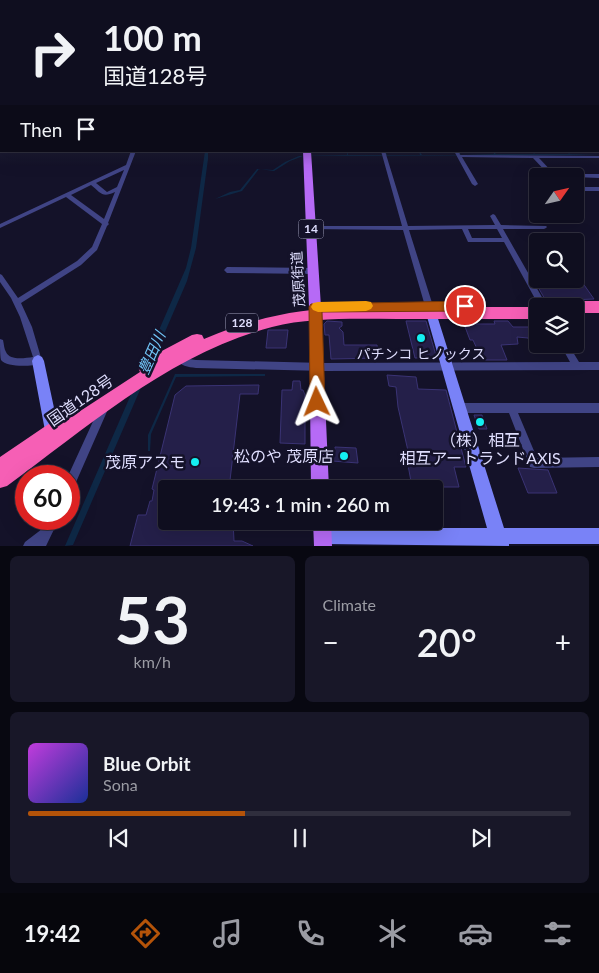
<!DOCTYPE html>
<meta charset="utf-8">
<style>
:root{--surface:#0f0e1f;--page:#181728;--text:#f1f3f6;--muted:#9b9ca4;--line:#2f2e3d;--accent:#b45309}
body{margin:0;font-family:Lato,"Noto Sans JP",sans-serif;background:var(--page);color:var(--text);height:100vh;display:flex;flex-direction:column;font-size:19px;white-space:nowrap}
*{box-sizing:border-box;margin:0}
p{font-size:16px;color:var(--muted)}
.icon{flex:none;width:28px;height:28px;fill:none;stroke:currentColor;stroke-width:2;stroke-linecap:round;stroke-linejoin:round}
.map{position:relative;height:546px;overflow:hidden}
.panel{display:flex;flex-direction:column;gap:10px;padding:10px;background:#080811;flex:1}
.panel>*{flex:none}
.top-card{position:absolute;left:0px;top:0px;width:600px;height:152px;box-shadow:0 5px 20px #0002,0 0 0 1px var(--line);background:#0f0e1f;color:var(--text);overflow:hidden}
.needle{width:32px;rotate:56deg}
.buttons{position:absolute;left:529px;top:168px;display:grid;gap:10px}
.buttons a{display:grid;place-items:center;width:55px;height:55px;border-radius:5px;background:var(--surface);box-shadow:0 5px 20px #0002,0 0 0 1px var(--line);font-size:25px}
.speed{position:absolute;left:15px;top:465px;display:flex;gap:10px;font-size:25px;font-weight:700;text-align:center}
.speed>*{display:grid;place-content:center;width:65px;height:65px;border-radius:50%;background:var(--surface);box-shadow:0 5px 20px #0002,0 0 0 1px var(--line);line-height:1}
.speed .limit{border:8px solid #d22;background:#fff;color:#111}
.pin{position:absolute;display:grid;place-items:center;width:42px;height:42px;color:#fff;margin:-21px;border:2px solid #fff;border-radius:50%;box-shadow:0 1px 5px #0007}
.me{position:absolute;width:55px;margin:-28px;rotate:358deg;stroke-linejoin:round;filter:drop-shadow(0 0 4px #0008)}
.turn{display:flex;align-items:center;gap:18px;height:105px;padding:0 20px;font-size:22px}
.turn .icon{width:65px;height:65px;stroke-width:2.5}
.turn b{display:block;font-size:35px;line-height:42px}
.then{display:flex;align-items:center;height:48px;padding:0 20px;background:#0003;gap:10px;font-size:19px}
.big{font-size:38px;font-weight:600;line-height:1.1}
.panel .tile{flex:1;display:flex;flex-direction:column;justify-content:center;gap:8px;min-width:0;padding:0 18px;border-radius:8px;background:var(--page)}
.panel .dial{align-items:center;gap:0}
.dial b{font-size:65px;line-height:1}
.song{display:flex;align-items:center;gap:15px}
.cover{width:60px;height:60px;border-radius:8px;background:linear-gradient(135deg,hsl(290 70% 55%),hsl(230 70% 35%))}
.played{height:5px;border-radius:2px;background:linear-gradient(90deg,var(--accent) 40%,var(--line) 40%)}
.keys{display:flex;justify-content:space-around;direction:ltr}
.heat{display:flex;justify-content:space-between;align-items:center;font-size:28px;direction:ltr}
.panel .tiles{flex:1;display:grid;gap:10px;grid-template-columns:1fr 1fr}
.tile:last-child{grid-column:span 2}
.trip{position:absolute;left:158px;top:480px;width:285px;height:50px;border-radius:5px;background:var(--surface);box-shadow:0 5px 20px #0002,0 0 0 1px var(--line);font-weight:600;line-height:50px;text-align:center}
.dock{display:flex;height:80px;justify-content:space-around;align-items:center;background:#06060c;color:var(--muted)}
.dock .icon{width:35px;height:35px}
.dock .current{color:var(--accent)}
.dock b{font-size:22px;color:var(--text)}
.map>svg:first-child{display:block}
.water{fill:#0e2846}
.building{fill:#241f49;stroke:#3a3374}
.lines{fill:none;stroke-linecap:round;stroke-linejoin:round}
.street{fill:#404485;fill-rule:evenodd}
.secondary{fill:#7982f7;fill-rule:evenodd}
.primary{fill:#b66af6;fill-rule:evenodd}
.highway{fill:#f65fb5;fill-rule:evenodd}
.route{fill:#b45309;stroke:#753606}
.slow{fill:#f59e0b}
.poi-dot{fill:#14eff1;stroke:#141229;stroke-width:2}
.labels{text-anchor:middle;stroke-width:5;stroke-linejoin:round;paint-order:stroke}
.shield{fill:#141229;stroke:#a1a0bd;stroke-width:1}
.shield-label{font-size:12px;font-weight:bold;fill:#deddfd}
.street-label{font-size:14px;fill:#deddfd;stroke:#141229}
.poi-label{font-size:14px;fill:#deddfd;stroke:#141229}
.water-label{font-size:15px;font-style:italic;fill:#71c5f7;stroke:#141229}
.near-street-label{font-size:16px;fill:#deddfd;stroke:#141229}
.near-poi-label{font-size:16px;fill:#deddfd;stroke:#141229;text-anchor:end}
</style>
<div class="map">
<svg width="599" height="546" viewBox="0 0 599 546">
<rect width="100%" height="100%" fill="#141229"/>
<!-- water -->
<path class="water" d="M205 151H208V159L196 248 187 281 73 545 65 546 186 268 191 248Z
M347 151 348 155H385V151L387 155H420L419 151 422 155H460L458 151 461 155 494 154 493 151 496 154H534L532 151 535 154H569L567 151 570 154 599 155 303 156 290 161 274 171 259 169 242 191 215 199 230 192 240 190 257 169 273 170 285 162 299 156 347 155Z
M175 374H265V376L176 377 151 434 150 451H148V435Z"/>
<!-- building -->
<path class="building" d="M575 272 594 299 546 301 530 273H538V279H575Z
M327 321 342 322V326L339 328 343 332 344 345H377L379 358 331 359 329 335H325L324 324Z
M406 321H426L437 359 420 360V358H415Z
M494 321H508L513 327H538V345L531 344 528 338 517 337 518 344 501 345 507 360H482L473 340H470L464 324H495Z
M268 330H288L286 348H266Z
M387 375 416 377 418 389 446 390 466 467H454L459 487H412L408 465 411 464 398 407 396 387 389 386Z
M293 381H300L301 390H303L305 395V444L280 443 282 390H292Z
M259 385 258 394H240L229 489H166V521H233L234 541H242L253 546H130L138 515H146L150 501H152L154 490 152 489 175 395 186 386Z
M474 415H482L487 429H479Z
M335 447 356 448 358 463 332 461 331 450H335Z
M518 468 548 470 557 493H528Z"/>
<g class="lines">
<!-- street -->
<path class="street" d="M131 151H136L108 223 109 224 107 226 97 250 81 265 21 303 32 327 42 361 41 364C32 366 7 368 1 360 0 355 0 345 0 339L3 340C4 344 4 349 6 352 10 361 25 358 33 357L20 317 11 298 0 282V274L2 275 18 298 77 261 92 247 102 224 66 197 0 228V224L126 165ZM124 170 117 187 107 192 96 183ZM91 185C101 193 102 198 115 192L104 219 71 195Z
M381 151H385L408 226 495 225 490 216 493 214 495 215 501 225 546 226 547 227 546 228 544 229H503L547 306H539L504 242H468L462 229 409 230 433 306 432 308 429 309 426 308 425 306 403 230 309 229 308 228 309 227 311 226H402ZM468 229H497L502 238H472Z
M454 151H459L460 155 599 156V158H539L554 174H599V178L550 176 533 158 462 157 478 184 475 186 472 184Z
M575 187H599V191H575Z
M227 267 313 268 316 271 313 274 227 273 224 270Z
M560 344H568L579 362H599V370L324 371 196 368C188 367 180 366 176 358L177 355 180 354 189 359 196 360 324 363 570 362Z
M104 402 107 404 109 407 73 489 69 490V476H68L101 404Z
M460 403H599V413H518L537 458 599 457V467L534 468 530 467 509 413H460L457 411 455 408 457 405Z
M47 519H59L46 546H23L25 542 42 529Z"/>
<!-- secondary -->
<path class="secondary" d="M429 302 433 303 434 306 504 528H599V544H509V546L323 544 317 542 315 536 317 530 323 528H487L424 306 425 303Z
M38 355 42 357 44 361 60 436 58 441 53 443 48 441 46 436 32 361 34 357Z"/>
<!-- primary -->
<path class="primary" d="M303 151H311L321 307 329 489H311L309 307Z
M313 521H331L332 546H314Z"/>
<!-- highway -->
<path class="highway" d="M575 301H599V313H575V306H569L570 303Z
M353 307H538V319C491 319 444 319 397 319 356 319 312 317 272 327 172 353 89 426 7 486L0 488V457L56 419 62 416 68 419 140 372 138 367 141 362 192 335 197 334 202 335 204 339C256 317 297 309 353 307Z"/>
</g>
<!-- sky -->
<linearGradient id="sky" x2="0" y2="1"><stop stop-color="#0b0a17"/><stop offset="0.53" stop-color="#343954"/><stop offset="1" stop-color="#343954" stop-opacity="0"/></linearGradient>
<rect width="599" height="165" fill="url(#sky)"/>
<!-- route -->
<path class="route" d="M465 301 470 303 471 306 470 310 465 311 322 312 325 402 323 407 317 409 312 407 310 402 309 307 311 304Z"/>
<!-- slow -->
<path class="slow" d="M366 301 371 302 373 306 371 309 366 311 318 312 313 310 311 307 313 303 318 302Z"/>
<!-- markers -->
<g class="poi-dot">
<circle cx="421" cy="338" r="5"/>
<circle cx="480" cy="422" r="5"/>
<circle cx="344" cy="456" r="5"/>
<circle cx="195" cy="462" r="5"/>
</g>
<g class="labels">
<!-- shield labels -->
<g class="shield">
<rect x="298.5" y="219.5" width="25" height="19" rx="4"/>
<rect x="226" y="313.5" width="32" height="19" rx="4"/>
</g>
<g class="shield-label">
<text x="311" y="233">14</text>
<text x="242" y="327">128</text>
</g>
<!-- street labels -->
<g class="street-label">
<text transform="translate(298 279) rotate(-93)" y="5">茂原街道</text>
</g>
<!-- poi labels -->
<g class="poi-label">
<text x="421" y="359">パチンコ ヒノックス</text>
</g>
<!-- water labels -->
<g class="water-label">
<text transform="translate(152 353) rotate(-66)" y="5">豊田川</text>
</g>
<!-- near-street labels -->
<g class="near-street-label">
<text transform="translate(80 400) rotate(-35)" y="6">国道128号</text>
</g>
<!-- near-poi labels -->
<g class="near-poi-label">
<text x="480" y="446" text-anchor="middle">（株）相互<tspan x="480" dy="18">相互アートランドAXIS</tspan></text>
<text x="334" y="462">松のや 茂原店</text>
<text x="185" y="468">茂原アスモ</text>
</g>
</g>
</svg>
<div class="buttons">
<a><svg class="needle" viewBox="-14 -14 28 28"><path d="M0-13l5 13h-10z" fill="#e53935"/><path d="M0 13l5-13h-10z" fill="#9b9ca4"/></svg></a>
<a><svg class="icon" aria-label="search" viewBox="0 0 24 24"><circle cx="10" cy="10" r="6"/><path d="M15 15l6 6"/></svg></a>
<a><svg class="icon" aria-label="layers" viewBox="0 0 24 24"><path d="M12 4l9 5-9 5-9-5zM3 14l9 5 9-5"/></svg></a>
</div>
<div class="speed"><div class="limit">60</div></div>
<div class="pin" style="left:465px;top:306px;background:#d93025"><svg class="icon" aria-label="arrive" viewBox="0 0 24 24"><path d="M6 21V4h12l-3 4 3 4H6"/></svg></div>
<svg class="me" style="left:317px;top:402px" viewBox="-20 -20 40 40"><path d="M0-17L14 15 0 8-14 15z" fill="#b45309" stroke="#fff" stroke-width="4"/></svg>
<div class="trip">19:43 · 1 min · 260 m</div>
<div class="top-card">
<div class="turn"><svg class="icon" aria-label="right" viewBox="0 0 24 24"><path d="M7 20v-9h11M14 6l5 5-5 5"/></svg><div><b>100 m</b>国道128号</div></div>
<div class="then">Then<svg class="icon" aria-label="arrive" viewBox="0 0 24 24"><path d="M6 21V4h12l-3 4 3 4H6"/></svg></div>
</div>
</div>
<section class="panel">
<div class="tiles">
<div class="tile dial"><b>53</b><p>km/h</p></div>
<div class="tile"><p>Climate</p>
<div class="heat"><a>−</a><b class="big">20°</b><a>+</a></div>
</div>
<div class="tile">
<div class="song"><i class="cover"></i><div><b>Blue Orbit</b><p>Sona</p></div></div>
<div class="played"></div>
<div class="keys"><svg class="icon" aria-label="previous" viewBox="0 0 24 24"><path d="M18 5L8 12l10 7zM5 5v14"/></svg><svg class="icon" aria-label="pause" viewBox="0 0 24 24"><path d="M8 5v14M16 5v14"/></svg><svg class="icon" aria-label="next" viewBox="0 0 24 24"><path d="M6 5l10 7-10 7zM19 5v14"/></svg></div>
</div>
</div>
</section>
<nav class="dock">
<b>19:42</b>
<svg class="icon current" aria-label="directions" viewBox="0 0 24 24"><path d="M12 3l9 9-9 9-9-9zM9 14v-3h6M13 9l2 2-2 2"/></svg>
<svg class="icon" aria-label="music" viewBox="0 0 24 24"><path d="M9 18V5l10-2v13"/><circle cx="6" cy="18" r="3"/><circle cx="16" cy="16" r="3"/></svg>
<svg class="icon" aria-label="phone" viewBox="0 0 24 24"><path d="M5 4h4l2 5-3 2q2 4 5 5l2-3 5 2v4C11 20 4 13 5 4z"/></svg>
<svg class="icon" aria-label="climate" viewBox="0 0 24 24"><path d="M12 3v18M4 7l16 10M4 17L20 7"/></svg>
<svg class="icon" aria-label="car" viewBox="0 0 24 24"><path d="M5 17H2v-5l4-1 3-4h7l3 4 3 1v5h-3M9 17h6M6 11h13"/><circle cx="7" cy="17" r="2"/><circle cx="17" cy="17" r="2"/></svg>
<svg class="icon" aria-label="filters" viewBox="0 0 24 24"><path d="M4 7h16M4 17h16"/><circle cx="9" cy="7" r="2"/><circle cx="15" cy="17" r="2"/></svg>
</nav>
